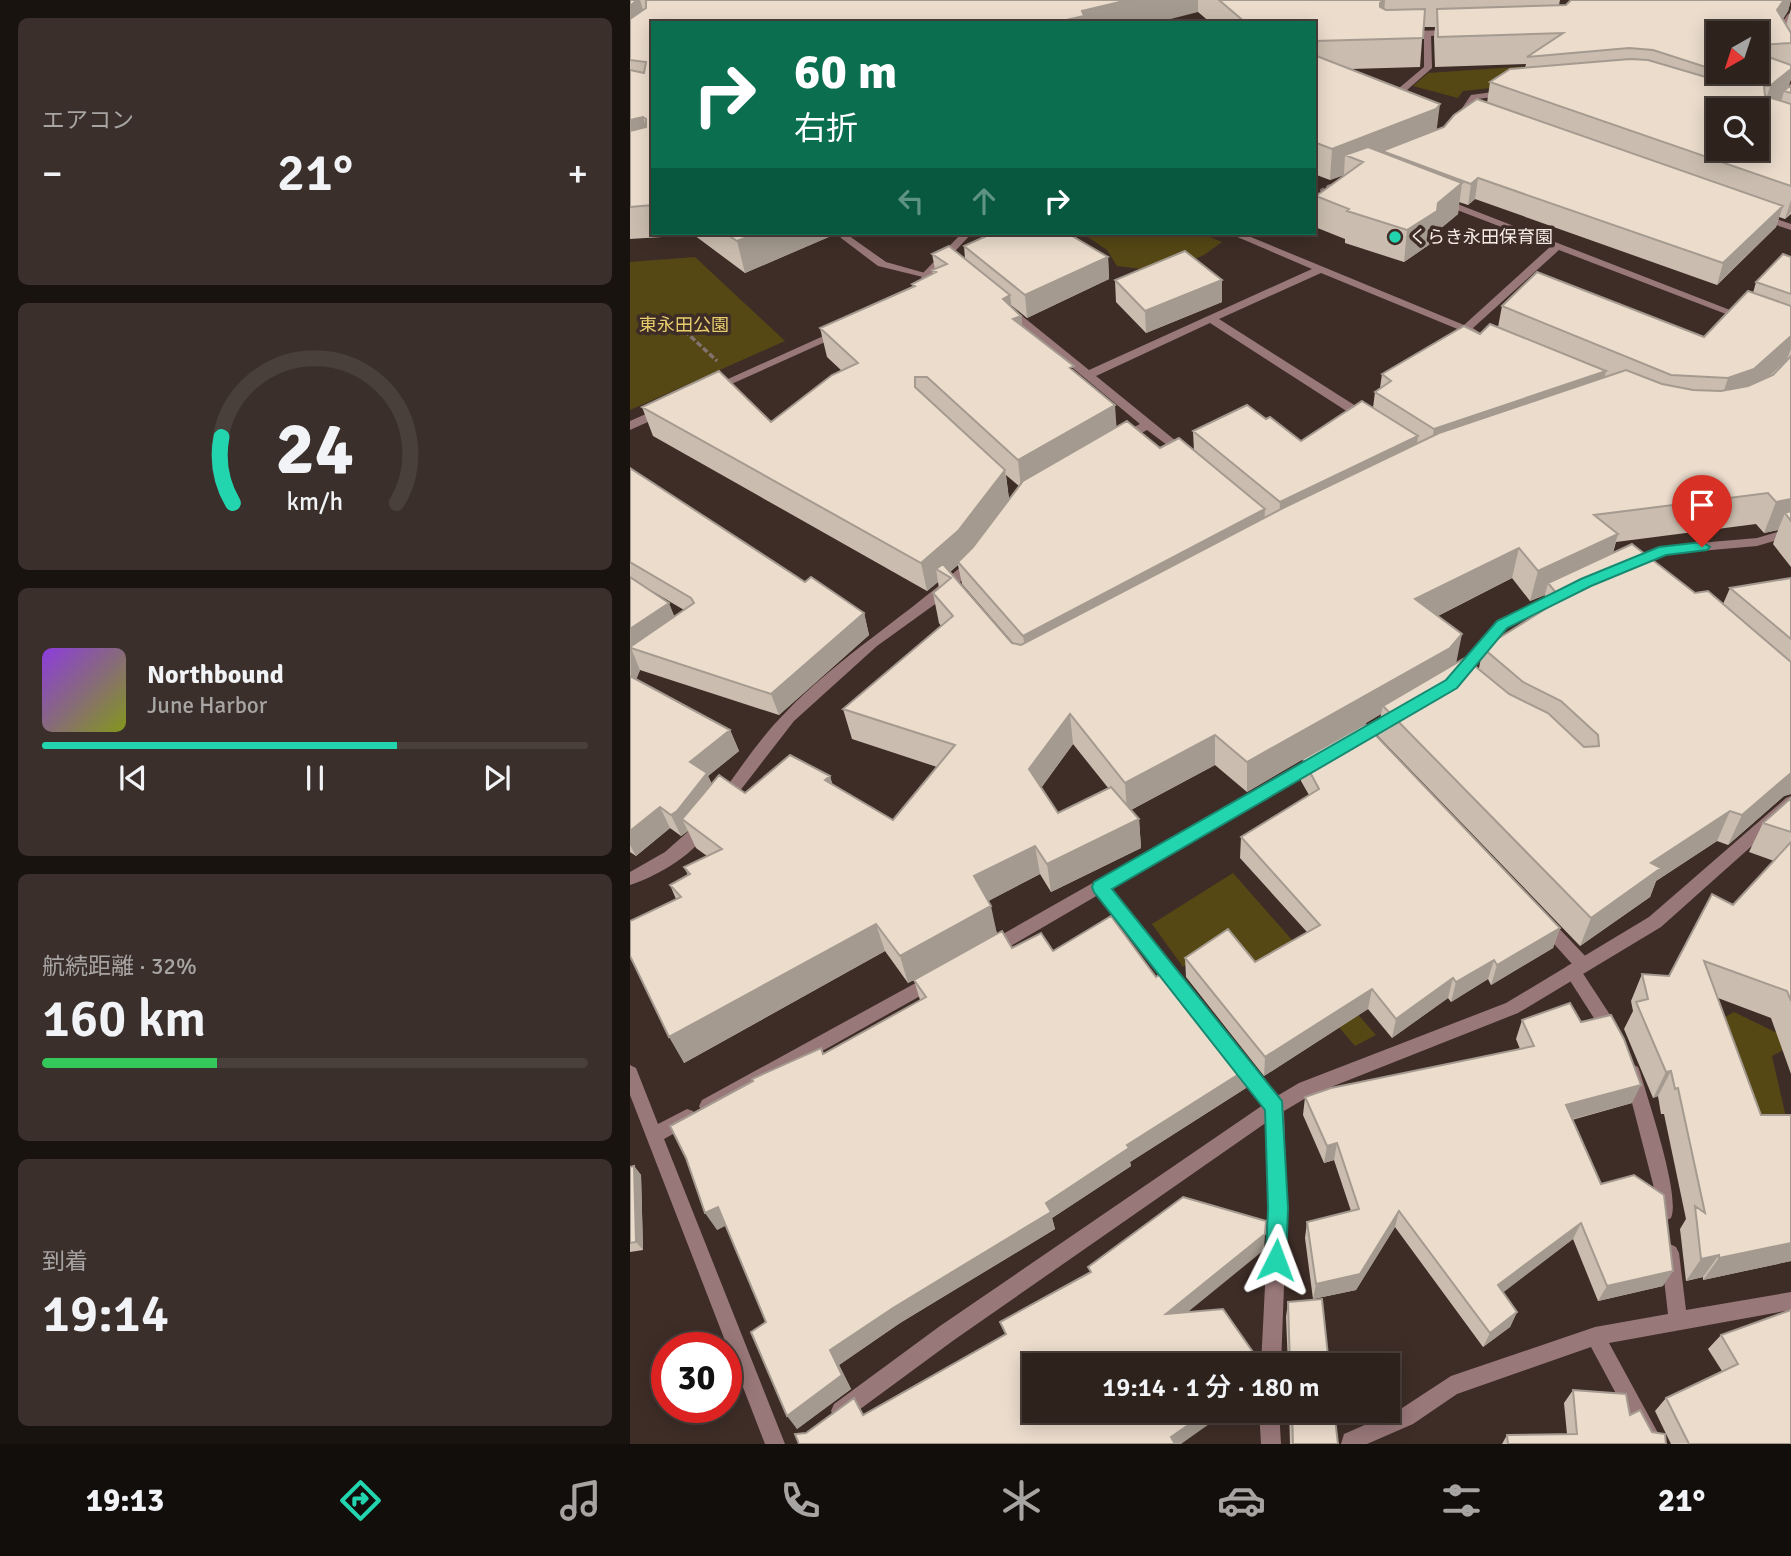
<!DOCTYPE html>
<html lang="ja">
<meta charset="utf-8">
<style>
:root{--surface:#2e221d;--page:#3a2f2a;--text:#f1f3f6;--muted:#a7a4a4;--line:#493f3b;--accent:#23d5af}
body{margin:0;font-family:Signika,"Noto Sans JP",sans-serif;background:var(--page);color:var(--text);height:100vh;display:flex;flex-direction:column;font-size:26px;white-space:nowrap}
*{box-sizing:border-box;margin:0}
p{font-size:23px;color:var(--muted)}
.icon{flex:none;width:38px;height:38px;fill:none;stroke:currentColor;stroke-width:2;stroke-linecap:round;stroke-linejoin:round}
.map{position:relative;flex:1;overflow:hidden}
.drawer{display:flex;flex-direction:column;gap:18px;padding:18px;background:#191310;width:630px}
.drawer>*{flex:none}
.guide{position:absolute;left:21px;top:21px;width:665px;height:214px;border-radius:0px;box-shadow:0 4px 18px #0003,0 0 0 2px var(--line);background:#0b6e4f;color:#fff;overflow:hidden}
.needle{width:46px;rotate:219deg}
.tools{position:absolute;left:1076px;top:21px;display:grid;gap:14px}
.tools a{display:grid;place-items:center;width:63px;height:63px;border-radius:0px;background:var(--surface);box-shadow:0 4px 18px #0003,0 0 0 2px var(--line);font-size:35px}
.speed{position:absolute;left:21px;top:1332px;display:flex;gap:14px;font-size:35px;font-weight:700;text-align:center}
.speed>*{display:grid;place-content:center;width:91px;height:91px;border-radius:50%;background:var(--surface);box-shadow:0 4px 18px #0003,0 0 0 2px var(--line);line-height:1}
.speed .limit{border:10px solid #d22;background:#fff;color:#111}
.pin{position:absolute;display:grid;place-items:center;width:60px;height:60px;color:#fff;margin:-72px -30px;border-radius:50% 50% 50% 0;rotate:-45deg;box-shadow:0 0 7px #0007}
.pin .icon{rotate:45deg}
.me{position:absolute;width:77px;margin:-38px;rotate:3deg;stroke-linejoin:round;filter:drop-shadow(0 0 5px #0008)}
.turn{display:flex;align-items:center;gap:24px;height:147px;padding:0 28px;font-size:32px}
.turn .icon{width:91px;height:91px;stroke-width:2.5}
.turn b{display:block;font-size:49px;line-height:60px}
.lanes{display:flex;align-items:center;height:66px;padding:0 28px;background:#0003;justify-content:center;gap:35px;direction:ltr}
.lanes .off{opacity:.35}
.big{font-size:52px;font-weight:600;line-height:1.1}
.drawer .widget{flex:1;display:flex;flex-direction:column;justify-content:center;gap:10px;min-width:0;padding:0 24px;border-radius:10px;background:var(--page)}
.drawer .dial{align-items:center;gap:0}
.dial svg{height:182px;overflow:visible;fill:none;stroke:var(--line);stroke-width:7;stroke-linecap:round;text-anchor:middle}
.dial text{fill:var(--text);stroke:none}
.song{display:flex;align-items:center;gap:21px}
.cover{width:84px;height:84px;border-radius:10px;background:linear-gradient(135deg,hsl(270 70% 55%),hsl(70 70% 35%))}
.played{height:7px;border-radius:4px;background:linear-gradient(90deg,var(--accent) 65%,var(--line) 65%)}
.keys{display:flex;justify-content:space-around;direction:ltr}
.heat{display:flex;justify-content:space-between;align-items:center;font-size:38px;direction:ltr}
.charge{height:10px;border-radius:5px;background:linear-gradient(90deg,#34c759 32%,var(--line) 0)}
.trip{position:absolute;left:392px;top:1353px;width:378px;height:70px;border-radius:0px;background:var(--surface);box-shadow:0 4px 18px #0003,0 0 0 2px var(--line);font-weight:600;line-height:70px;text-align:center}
.dock{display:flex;height:112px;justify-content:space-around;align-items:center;background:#120e0c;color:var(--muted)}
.dock .icon{width:49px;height:49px}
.dock .on{color:var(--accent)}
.dock b{font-size:32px;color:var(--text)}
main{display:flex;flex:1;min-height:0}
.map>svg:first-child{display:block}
.green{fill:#554815}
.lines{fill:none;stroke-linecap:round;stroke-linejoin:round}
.path-far1{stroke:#82736e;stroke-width:2.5;stroke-dasharray:4.5 2.5;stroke-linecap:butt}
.path{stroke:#82736e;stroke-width:3.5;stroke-dasharray:6 2.5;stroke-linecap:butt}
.service{fill:#997879;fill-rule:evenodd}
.minor{fill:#997879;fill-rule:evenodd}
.wall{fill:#cabdaf;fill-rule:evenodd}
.shaded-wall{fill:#a49a8f}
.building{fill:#ebdccc;stroke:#a49a8f;stroke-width:2;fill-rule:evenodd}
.route{fill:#23d5af;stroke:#178a72;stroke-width:2}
.poi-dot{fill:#23d5af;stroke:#3e2d27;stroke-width:2.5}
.labels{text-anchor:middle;stroke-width:7;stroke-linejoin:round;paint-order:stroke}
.far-poi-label{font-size:18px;fill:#f6ebe6;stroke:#3e2d27;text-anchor:start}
.far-park-label{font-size:18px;fill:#e8cd6d;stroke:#3e2d27}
</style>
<main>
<section class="drawer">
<div class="widget"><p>エアコン</p>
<div class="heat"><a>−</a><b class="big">21°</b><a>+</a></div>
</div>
<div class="widget dial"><svg viewBox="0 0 100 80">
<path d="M14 69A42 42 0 1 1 86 69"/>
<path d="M14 69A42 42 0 0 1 9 40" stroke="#23d5af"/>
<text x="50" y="56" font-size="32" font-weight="700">24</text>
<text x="50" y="72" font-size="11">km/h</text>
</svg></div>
<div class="widget">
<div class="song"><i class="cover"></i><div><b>Northbound</b><p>June Harbor</p></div></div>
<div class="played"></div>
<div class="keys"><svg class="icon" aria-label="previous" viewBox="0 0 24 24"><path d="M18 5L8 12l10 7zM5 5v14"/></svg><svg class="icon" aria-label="pause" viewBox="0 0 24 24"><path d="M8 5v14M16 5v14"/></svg><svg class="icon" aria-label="next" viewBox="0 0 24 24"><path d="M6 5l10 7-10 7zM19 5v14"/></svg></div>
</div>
<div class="widget"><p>航続距離 · 32%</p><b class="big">160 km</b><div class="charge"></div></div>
<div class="widget"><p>到着</p><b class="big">19:14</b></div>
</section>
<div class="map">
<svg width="1161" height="1444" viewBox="0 0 1161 1444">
<rect width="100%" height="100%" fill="#3e2d27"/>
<!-- green -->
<path class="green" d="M915 65 927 81 833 91 828 98 783 86 798 73Z
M452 233H570L592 242 574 255 536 272 487 266 477 250Z
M65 257 155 341 0 410V262Z
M603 873 746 1035 725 1046 648 956 628 967 599 935 553 967 522 924Z
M1104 1012 1161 1040V1046L1142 1056 1161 1139 1141 1177 1085 1023Z"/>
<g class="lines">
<!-- path-far1 -->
<path class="path-far1" d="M684 194 702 184"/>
<!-- path -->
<path class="path" d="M42 319 87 361"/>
<!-- service -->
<path class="service" d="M794 31 801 33 802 68 768 98H762V94L794 67Z
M215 233 256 262 302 275 297 278 248 266 211 238 210 236Z
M916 919 922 921 959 960 961 965 959 970 952 972 988 1027 990 1032 988 1037 982 1039 976 1037 937 976 935 971 937 966 942 964 908 926 910 921Z
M1002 1064 1008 1067 1010 1072C1018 1100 1051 1196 1041 1218L1035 1221 1029 1218 1023 1184 994 1072 996 1067Z
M1040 1244 1046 1247 1049 1253 1056 1310 1161 1292V1310L979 1343 1034 1444H1013L961 1347 827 1394 783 1424 737 1444H711L714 1434 769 1410 821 1376 965 1327 1038 1314 1031 1253 1034 1247Z"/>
<!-- minor -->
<path class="minor" d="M1161 13V22L1149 38 1161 58V69L1157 66 1141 38 1158 14Z
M825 30 826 32 822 35 776 37 772 34 776 31Z
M877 90 880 91V95L847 99 832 122 824 120 841 95Z
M812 198 1118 317 1117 319H1109L929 250 843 328 852 334 847 337 691 273 589 319 740 415V421H732L580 323 466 376 557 450 559 453 553 457 517 430 497 441H489V435L510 424 372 309 377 306 381 307 459 370 682 269 598 233H611L834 325 921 246 809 203V199Z
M1129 213 1161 224V230L1125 218V214Z
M332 233H342L302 276 298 287 291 295H283L282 293 288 286 293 273Z
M209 329 214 332 213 334 88 390H80L78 388Z
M34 406 40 410 38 413 0 430V421Z
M1161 528V536L1127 546 1036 554 1000 568 994 564 995 561 1034 546 1127 538Z
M343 558 347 559 349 562 347 565 315 597 247 646 164 721 99 805H89L87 801 89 797C110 769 130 738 155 713 210 655 281 614 339 559Z
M927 592 932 594 933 597 932 600 877 627 832 680H822L820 676 822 672 867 621Z
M767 710 772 711 774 715 772 719 732 742H722L720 738 722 734Z
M688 755 693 757 695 761 693 765 481 888 554 979 556 984 554 989 548 991 542 989 468 895 369 953 363 955 357 953 355 948 357 943Z
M1161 796V811L1031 927 888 1013 681 1095 654 1111 657 1208 651 1365H631L639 1208 637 1122 324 1340 218 1418 211 1421 204 1418 201 1411 204 1404 310 1326 633 1105 600 1063 598 1058 600 1053 606 1050 612 1053 647 1096 669 1083 876 1003 1019 917 1156 798Z
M75 819 80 821 82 825C67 853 30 875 0 885V872L35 852 70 821Z
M302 974 308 976 310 981 308 986 84 1112 78 1114 72 1112 69 1106 72 1100Z
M0 1065 6 1068 28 1124 57 1109 63 1111 66 1117 63 1123 34 1139 155 1444H135L0 1095Z
M629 1410H649L651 1444H631Z"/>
</g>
<!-- wall -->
<path class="wall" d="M0 0H930L929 5 1161 0 1158 11 1153 19 1156 25 1161 9V79L1158 87 1161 85V214L1155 219 1149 217 1146 227 1087 285 845 199 838 205 829 202 828 214 804 234 803 242 774 262 715 243V239L685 227 686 196 714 176V175L700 180 684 174V23H581L568 12 23 23V233H208L115 273 64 235 0 239ZM793 27H805L804 38 805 67 896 64 895 68 860 82 857 103 814 127 807 130 721 69 790 67ZM1088 33H1127V72H1088Z
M334 246 478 257 479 279 397 318 381 305 382 307 391 316 392 326 444 372 486 427 530 448 564 451 563 431 636 419 671 441 743 408 745 392 750 388 752 374 868 327 872 306 1074 337 1123 293 1126 282 1161 257V567L1143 544 1148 530 1134 533 1126 524 986 542 983 553 1065 593 1093 604 1100 588 1161 578V794L1154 796 1098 845 1087 841 1026 881 1020 897 950 946 748 736 751 714 726 729 930 928 923 948 861 985 858 979 821 1002 818 998 762 1038 738 1009 634 1076 556 977 555 958 625 962 677 932 610 858 611 837 679 795 671 781 673 759 617 792 585 765 501 810 509 819 511 848 421 892 410 874 358 901 367 934 382 948 423 951 526 977 616 1088 500 1162 501 1166 422 1218 425 1229 270 1323 209 1365 221 1389 167 1429 136 1322 96 1225 87 1230 193 1054 290 1000 284 980 278 983 255 951 54 1063 46 899 40 885 58 875 54 867 77 856 66 848 58 831 51 836 40 828 6 856 0 852V468L175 582 234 613 239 635 149 715 10 670 6 679 100 730 109 751 78 776 82 784 115 793 200 776 202 784 263 820 307 767 222 739 213 709 311 626 309 623 303 593 309 588 308 582 297 591 23 436 12 407 141 422 212 371 197 357 190 328 283 286 282 284 303 274 302 270 305 269 302 254 335 259ZM376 475 389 486 379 499ZM328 565 332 584 384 644 382 643 320 572ZM882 578 900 601 915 595 911 612 853 648 849 668 826 663 808 616ZM22 591 54 610 45 617ZM443 744 479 789 428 813 411 788Z
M485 280 592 302 516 333 486 302Z
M1161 798V1074L1141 1018 1088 998 1161 1261 1073 1280V1277L1056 1281 1050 1229 1056 1219 1034 1114H1031L1028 1096 1023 1098 994 1029 1003 1011 1001 1001 1012 974 1039 976 1144 861 1119 852 1133 823Z
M892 1020 1002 1103 942 1120 971 1184 1033 1286 968 1301 943 1239 873 1292 887 1312 880 1327 853 1347 765 1227 726 1290 683 1299 675 1238 677 1222 721 1211 704 1160 694 1163 673 1115 675 1097 890 1049 886 1039Z
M4 1166 11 1175 13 1250 0 1252V1167Z
M658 1302 699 1365H658L656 1317Z
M1091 1335 1161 1444H1041L1025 1411 1036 1398 1092 1371 1078 1349Z
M943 1390 1000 1415 1036 1444H872L877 1435 937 1434 934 1403Z
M659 1410H704L708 1444H660Z"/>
<!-- shaded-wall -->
<path class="shaded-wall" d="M7 0H10L18 27 0 43V6Z
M498 0H568V12L525 23H432V21L452 11Z
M754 0H755L753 28 750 3Z
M1154 0H1161L1158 11 1139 39 1147 10Z
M1161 69V79L1157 92 1154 91 1152 99 1131 116 1140 86Z
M810 104 806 135 752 151 751 160 733 162 715 155 714 175 700 180 702 149Z
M13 117 22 147 0 152V120Z
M848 178 845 199 838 205 841 184Z
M832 183 828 214 804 234 803 242 774 262 777 230Z
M1161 200V211L1160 213 1155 219Z
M1153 206 1146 227 1087 285 1093 263Z
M127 233H208L115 273 107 241Z
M478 257 479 279 397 318 395 295Z
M592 280V302L516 333 515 311Z
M380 295 384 324 373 299Z
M391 316 394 345 383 319Z
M1161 336V349L1156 361 1113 399 1088 409 1098 378Z
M976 371 971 394 800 451 804 429Z
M485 405 487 434 391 489 388 460Z
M788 436 785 459 649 524 650 502Z
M375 470 379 499 333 560 328 562V565L316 575 306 569 308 582 297 591 291 563Z
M1161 499V521L1155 513 1148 530 1134 533 1146 502Z
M635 509 634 532 397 658 393 636Z
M988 534 979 565 918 583 915 595 900 601 908 571Z
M889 548 882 578 780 630 785 599Z
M39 603 48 625 1 648 10 670 1 693 0 629Z
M234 613 239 635 149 715 141 694Z
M832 634 826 664 753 706 751 714 617 792V762Z
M440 714 443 744 403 799 399 769Z
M100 730 109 751 78 776 87 795 52 819 58 831 51 836 41 815 60 762Z
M585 735V765L497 812 495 783Z
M1161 773V794L1154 796 1098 845 1112 815Z
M200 776 209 805 195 780Z
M30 807 40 828 6 856 0 845V831Z
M1100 811 1087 841 1026 881 1020 897 950 946 961 918 1021 863Z
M509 819 511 848 421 892 417 864Z
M405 846 410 874 351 905 344 876Z
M361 906 367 934 278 983 270 956Z
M246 924 255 951 54 1063 39 1037Z
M930 928 923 948 861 985 867 965Z
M864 960 858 979 821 1002 826 982Z
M823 978 818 998 762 1038 766 1019Z
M742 989 738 1009 634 1076 635 1057Z
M617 1069 616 1088 500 1162 501 1166 422 1218 425 1229 270 1323 209 1365 221 1389 167 1429 157 1416 200 1350 416 1203 497 1145Z
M1041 1071 1028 1096 1023 1098 1036 1072Z
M1011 1085 1002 1103 928 1123 936 1105Z
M707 1143 704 1160 694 1163 697 1146Z
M4 1166 11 1175 13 1250 6 1242Z
M88 1207 99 1224 87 1230 75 1213Z
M769 1211 765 1227 726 1290 683 1299 686 1284Z
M951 1223 943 1239 862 1301 868 1285Z
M635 1234 634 1250 537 1329 536 1314Z
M1161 1243V1261L1073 1280 1089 1258Z
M1089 1255 1073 1277 1056 1281 1071 1259Z
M1043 1271 1033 1286 968 1301 977 1286Z
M887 1312 880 1327 853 1347 860 1333Z
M580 1410H599L551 1444H542L541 1437Z"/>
<!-- building -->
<path class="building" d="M0 0H7L0 6Z
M16 0H498L452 11 454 16 432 21 433 23H23V205L0 207V131L16 127V119L13 117 0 120V70L14 73 16 62 0 60V19L16 8Z
M589 0H754L750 3V7L756 10 795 9 793 38 684 41V23H616Z
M941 0H1154L1147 10 1161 33V43L1127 45V33H1088V71L1023 50 999 48 897 57 933 33 808 37 807 9 936 5Z
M1127 53 1161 65V69L1140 86H1134L1135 96 1161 104V186L860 82 880 69 1000 59 1018 60 1096 83 1108 82V77L1091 72H1127ZM1088 110H1127V149H1088Z
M684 55 810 104 806 109 702 149 684 142Z
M1161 85V93L1154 91Z
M847 99 1153 206 1093 263 848 178 841 184 752 151 814 127 824 115Z
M738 147 832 183 808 203 807 211 777 230 717 211 719 209 686 196 733 162 715 155Z
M95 233H127L107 241Z
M363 233H437L478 257 395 295 334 246Z
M319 246 380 295 373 299 391 316 383 319 444 366 440 368 485 405 388 460 297 377H285V387L375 470 328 531 291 563 12 407 89 371 141 422 202 375 228 363 190 328 285 286 282 284 306 272 302 270 317 264 302 254Z
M555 251 592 280 515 311 485 280Z
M1153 254 1161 257V294L1126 282Z
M907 272 1074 337 1118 291 1161 306V336L1124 369 1098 378 1041 375 872 306Z
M860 324 976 371 804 429 745 392 761 381 752 374 834 326 850 334Z
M1161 356V499L1146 502 1138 493 964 515 988 534 908 571 889 548 785 599 832 634 820 648 617 762 585 735 495 783 440 714 399 769 428 813 481 787 509 819 417 864 405 846 344 876 361 906 270 956 246 924 39 1037 0 956V921L51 897 40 885 60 874 54 867 92 849 52 819 89 775 115 793 160 755 200 776 195 780 263 820 325 745 213 709 323 616 303 593 321 578 306 569 313 564 382 643 391 645 655 507 809 433 996 370 1032 384 1063 390 1091 391 1118 386 1143 375Z
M732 401 788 436 650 502 563 431 617 405 636 419 640 417 671 441Z
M497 421 530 448 549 438 635 509 393 636 328 562 343 547 393 481Z
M0 468 175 582 181 577 234 613 141 694 1 648 0 650V647L64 603 61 598 0 562Z
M1161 511V521L1155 513Z
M1002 544 1065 593 1078 591 1161 662V773L1112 815 1100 811 1021 863 1031 868 961 918 753 706 835 658 879 694 918 713 954 747 969 746 968 735 931 701 893 682 853 648 931 599 918 583Z
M0 577 39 603 0 629Z
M1161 578V639L1100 588Z
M0 676 100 730 60 762 77 773 47 811 41 815 30 807 0 831Z
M735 724 930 928 867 965 864 960 826 982 823 978 766 1019 742 989 635 1057 555 958 598 929 625 962 690 925 611 837 689 789 673 759Z
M1161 798V832L1133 823Z
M1161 842V1001L1157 991 1074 961 1131 1115H1161V1243L1089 1258V1255L1071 1259 1065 1206 1075 1213 1048 1088 1045 1089 1041 1071 1036 1072 1006 1002 1018 999 1012 974 1039 976 1082 894 1103 905Z
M481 916 526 977 538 969 617 1069 497 1145 499 1148 416 1203 421 1212 263 1308 200 1350 212 1375 157 1416 121 1332 136 1322 88 1207 75 1213 56 1158 40 1126 123 1081 122 1079 191 1048 193 1054 296 997 284 980 372 931 382 948 411 933 423 951Z
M940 1003 951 1022 981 1015 994 1039 1011 1085 936 1105 971 1184 1004 1175 1034 1195 1043 1271 977 1286 951 1223 868 1285 887 1312 860 1333 769 1211 730 1274 686 1284 677 1222 729 1209 707 1143 697 1146 675 1097 701 1088 904 1046 892 1020Z
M4 1166 6 1242 0 1243V1167Z
M553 1197 636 1221 635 1234 536 1314 593 1309 632 1365H404V1410H580L541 1437 545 1444H169L165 1434 176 1433 224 1398 233 1415 376 1334 370 1322 461 1272 458 1267Z
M692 1299 699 1365H660L658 1302Z
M1161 1310V1444H1059L1036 1398 1108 1364 1091 1335Z
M943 1390 996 1394 1000 1415 1010 1410 1022 1432 1035 1434 1036 1444H878L877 1435 947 1434Z
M662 1410H704L708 1444H663Z"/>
<!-- route -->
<path class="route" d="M1072 542 1080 547 1077 550 1036 555 961 586 877 628 827 688 482 889 652 1101 658 1208 656 1260 653 1268 646 1271 639 1268 636 1260 638 1208 635 1110 464 892 462 887 464 882 816 680 867 621 951 579 1029 547Z"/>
<!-- markers -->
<circle class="poi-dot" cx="765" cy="237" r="7"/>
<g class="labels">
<!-- far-poi labels -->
<g class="far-poi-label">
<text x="779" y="243">くらき永田保育園</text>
</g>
<!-- far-park labels -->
<g class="far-park-label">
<text x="54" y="331">東永田公園</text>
</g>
</g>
</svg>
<div class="tools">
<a><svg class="needle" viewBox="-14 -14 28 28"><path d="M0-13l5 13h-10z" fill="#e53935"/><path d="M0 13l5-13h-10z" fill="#a7a4a4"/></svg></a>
<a><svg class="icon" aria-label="search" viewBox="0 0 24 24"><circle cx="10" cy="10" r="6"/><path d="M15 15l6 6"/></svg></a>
</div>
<div class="speed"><div class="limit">30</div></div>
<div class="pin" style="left:1072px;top:547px;background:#d93025"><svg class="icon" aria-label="arrive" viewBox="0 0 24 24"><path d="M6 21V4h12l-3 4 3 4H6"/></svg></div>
<svg class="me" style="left:646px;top:1260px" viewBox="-20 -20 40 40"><path d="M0-17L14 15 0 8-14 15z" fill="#23d5af" stroke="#fff" stroke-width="4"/></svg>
<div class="trip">19:14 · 1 分 · 180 m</div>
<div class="guide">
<div class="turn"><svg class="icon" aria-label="right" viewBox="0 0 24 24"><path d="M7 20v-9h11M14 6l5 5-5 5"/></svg><div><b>60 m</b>右折</div></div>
<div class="lanes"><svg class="icon off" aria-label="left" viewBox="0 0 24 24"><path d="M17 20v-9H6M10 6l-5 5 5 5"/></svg><svg class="icon off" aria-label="ahead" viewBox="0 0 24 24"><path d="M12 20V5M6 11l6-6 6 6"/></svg><svg class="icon" aria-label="right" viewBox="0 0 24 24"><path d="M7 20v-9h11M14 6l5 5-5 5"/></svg></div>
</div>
</div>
</main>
<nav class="dock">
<b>19:13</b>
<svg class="icon on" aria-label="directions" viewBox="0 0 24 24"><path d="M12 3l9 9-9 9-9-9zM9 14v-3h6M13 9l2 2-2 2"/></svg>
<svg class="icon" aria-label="music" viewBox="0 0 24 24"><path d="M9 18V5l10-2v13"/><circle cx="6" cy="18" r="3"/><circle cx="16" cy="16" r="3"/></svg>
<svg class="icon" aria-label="phone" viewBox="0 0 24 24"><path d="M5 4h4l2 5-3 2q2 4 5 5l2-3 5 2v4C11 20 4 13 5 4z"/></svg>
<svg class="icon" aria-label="climate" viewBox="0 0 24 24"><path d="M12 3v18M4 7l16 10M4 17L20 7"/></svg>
<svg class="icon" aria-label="car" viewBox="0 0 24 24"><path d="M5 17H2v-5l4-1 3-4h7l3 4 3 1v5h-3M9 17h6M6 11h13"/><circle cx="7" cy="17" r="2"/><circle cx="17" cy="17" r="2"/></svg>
<svg class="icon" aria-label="filters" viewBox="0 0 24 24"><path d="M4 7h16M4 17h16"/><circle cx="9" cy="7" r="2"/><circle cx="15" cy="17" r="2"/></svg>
<b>21°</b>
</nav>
